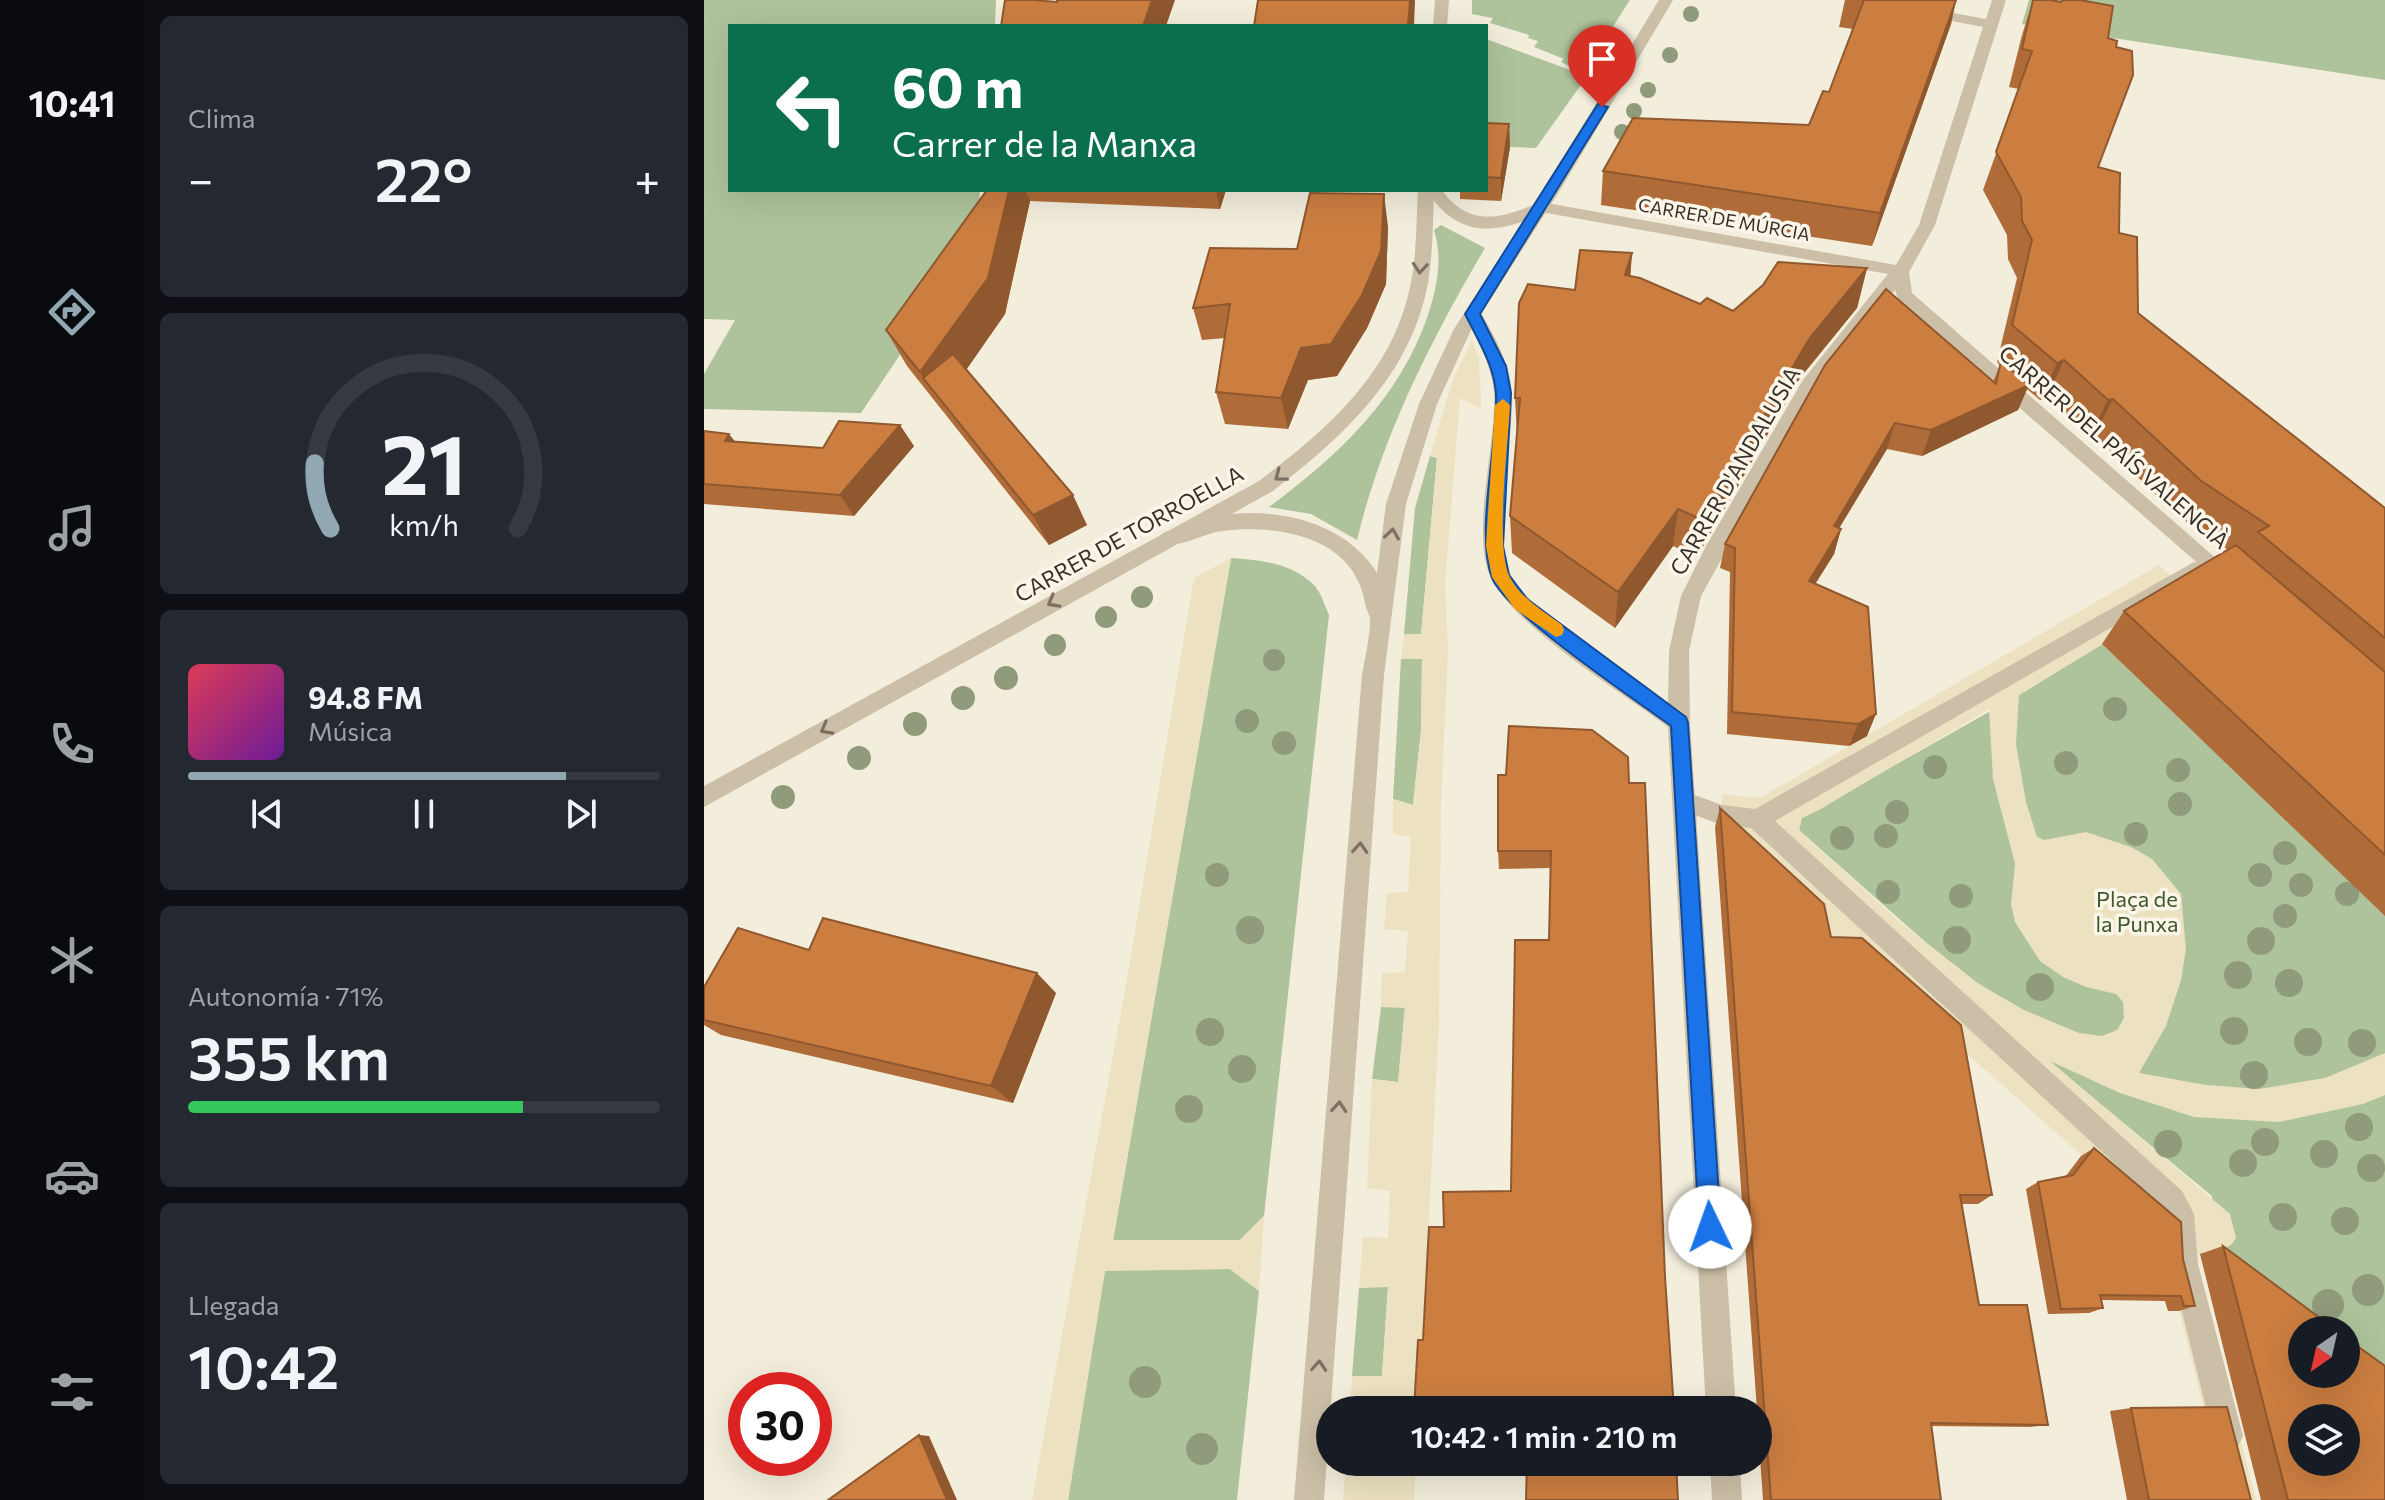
<!DOCTYPE html>
<html lang="es">
<meta charset="utf-8">
<style>
:root{--surface:#171b24;--page:#242831;--text:#f1f3f6;--muted:#9ea1a6;--line:#363941;--accent:#91a7b1}
body{margin:0;font-family:Commissioner,sans-serif;background:var(--page);color:var(--text);height:100vh;display:flex;flex-direction:column;font-size:30px;white-space:nowrap}
*{box-sizing:border-box;margin:0}
p{font-size:26px;color:var(--muted)}
.icon{flex:none;width:44px;height:44px;fill:none;stroke:currentColor;stroke-width:2;stroke-linecap:round;stroke-linejoin:round}
.map{position:relative;flex:1;overflow:hidden}
.side{display:flex;flex-direction:column;gap:16px;padding:16px;background:#0d0f14;width:560px}
.side>*{flex:none}
.banner{position:absolute;left:24px;top:24px;width:760px;height:168px;border-radius:0px;box-shadow:0 8px 32px #0002;background:#0b6e4f;color:#fff;overflow:hidden}
.needle{width:52px;rotate:214deg}
.tools{position:absolute;left:1584px;top:1316px;display:grid;gap:16px}
.tools a{display:grid;place-items:center;width:72px;height:72px;border-radius:50%;background:var(--surface);box-shadow:0 8px 32px #0002;font-size:40px}
.speed{position:absolute;left:24px;top:1372px;display:flex;gap:16px;font-size:40px;font-weight:700;text-align:center}
.speed>*{display:grid;place-content:center;width:104px;height:104px;border-radius:50%;background:var(--surface);box-shadow:0 8px 32px #0002;line-height:1}
.speed .limit{border:12px solid #d22;background:#fff;color:#111}
.pin{position:absolute;display:grid;place-items:center;width:68px;height:68px;color:#fff;margin:-82px -34px;border-radius:50% 50% 50% 0;rotate:-45deg;box-shadow:0 0 8px #0007}
.pin .icon{rotate:45deg}
.me{position:absolute;width:88px;margin:-44px;rotate:357deg;stroke-linejoin:round;filter:drop-shadow(0 0 6px #0008)}
.turn{display:flex;align-items:center;gap:28px;height:168px;padding:0 32px;font-size:36px}
.turn .icon{width:104px;height:104px;stroke-width:2.5}
.turn b{display:block;font-size:56px;line-height:68px}
.big{font-size:60px;font-weight:600;line-height:1.1}
.side .widget{flex:1;display:flex;flex-direction:column;justify-content:center;gap:12px;min-width:0;padding:0 28px;border-radius:12px;background:var(--page)}
.side .dial{align-items:center;gap:0}
.dial svg{height:208px;overflow:visible;fill:none;stroke:var(--line);stroke-width:7;stroke-linecap:round;text-anchor:middle}
.dial text{fill:var(--text);stroke:none}
.song{display:flex;align-items:center;gap:24px}
.cover{width:96px;height:96px;border-radius:12px;background:linear-gradient(135deg,hsl(350 70% 55%),hsl(280 70% 35%))}
.played{height:8px;border-radius:4px;background:linear-gradient(90deg,var(--accent) 80%,var(--line) 80%)}
.keys{display:flex;justify-content:space-around;direction:ltr}
.heat{display:flex;justify-content:space-between;align-items:center;font-size:44px;direction:ltr}
.charge{height:12px;border-radius:6px;background:linear-gradient(90deg,#34c759 71%,var(--line) 0)}
.trip{position:absolute;left:612px;top:1396px;width:456px;height:80px;border-radius:40px;background:var(--surface);box-shadow:0 8px 32px #0002;font-weight:600;line-height:80px;text-align:center}
main{display:flex;flex:1;min-height:0}
.tabs{display:flex;flex-direction:column;width:144px;justify-content:space-around;align-items:center;background:#090b0e;color:var(--muted)}
.tabs .icon{width:56px;height:56px}
.tabs .active{color:var(--accent)}
.tabs b{font-size:36px;color:var(--text)}
.map>svg:first-child{display:block}
.green{fill:#aec39b}
.plaza{fill:#ece2c2;fill-rule:evenodd}
.lines{fill:none;stroke-linecap:round;stroke-linejoin:round}
.pedestrian{fill:#ccbfa7;fill-rule:evenodd}
.minor{fill:#ccbfa7;fill-rule:evenodd}
.tertiary{fill:#ccbfa7;fill-rule:evenodd}
.tree{fill:#8f9b7a}
.wall{fill:#af6c38}
.shaded-wall{fill:#8f582e}
.building{fill:#cc7e41;stroke:#8f582e;stroke-width:2;fill-rule:evenodd}
.oneway{stroke:#7b7061}
.route{fill:#1a73e8;stroke:#114b97;stroke-width:2}
.slow{fill:#f59e0b}
.labels{text-anchor:middle;stroke-width:7;stroke-linejoin:round;paint-order:stroke}
.far-street-label{font-size:18px;fill:#383028;stroke:#fbf6e9}
.street-label{font-size:22px;fill:#383028;stroke:#fbf6e9}
.park-label{font-size:22px;fill:#3e582a;stroke:#fbf6e9}
</style>
<main>
<nav class="tabs">
<b>10:41</b>
<svg class="icon active" aria-label="directions" viewBox="0 0 24 24"><path d="M12 3l9 9-9 9-9-9zM9 14v-3h6M13 9l2 2-2 2"/></svg>
<svg class="icon" aria-label="music" viewBox="0 0 24 24"><path d="M9 18V5l10-2v13"/><circle cx="6" cy="18" r="3"/><circle cx="16" cy="16" r="3"/></svg>
<svg class="icon" aria-label="phone" viewBox="0 0 24 24"><path d="M5 4h4l2 5-3 2q2 4 5 5l2-3 5 2v4C11 20 4 13 5 4z"/></svg>
<svg class="icon" aria-label="climate" viewBox="0 0 24 24"><path d="M12 3v18M4 7l16 10M4 17L20 7"/></svg>
<svg class="icon" aria-label="car" viewBox="0 0 24 24"><path d="M5 17H2v-5l4-1 3-4h7l3 4 3 1v5h-3M9 17h6M6 11h13"/><circle cx="7" cy="17" r="2"/><circle cx="17" cy="17" r="2"/></svg>
<svg class="icon" aria-label="filters" viewBox="0 0 24 24"><path d="M4 7h16M4 17h16"/><circle cx="9" cy="7" r="2"/><circle cx="15" cy="17" r="2"/></svg>
</nav>
<section class="side">
<div class="widget"><p>Clima</p>
<div class="heat"><a>−</a><b class="big">22°</b><a>+</a></div>
</div>
<div class="widget dial"><svg viewBox="0 0 100 80">
<path d="M14 69A42 42 0 1 1 86 69"/>
<path d="M14 69A42 42 0 0 1 8 44" stroke="#91a7b1"/>
<text x="50" y="56" font-size="32" font-weight="700">21</text>
<text x="50" y="72" font-size="11">km/h</text>
</svg></div>
<div class="widget">
<div class="song"><i class="cover"></i><div><b>94.8 FM</b><p>Música</p></div></div>
<div class="played"></div>
<div class="keys"><svg class="icon" aria-label="previous" viewBox="0 0 24 24"><path d="M18 5L8 12l10 7zM5 5v14"/></svg><svg class="icon" aria-label="pause" viewBox="0 0 24 24"><path d="M8 5v14M16 5v14"/></svg><svg class="icon" aria-label="next" viewBox="0 0 24 24"><path d="M6 5l10 7-10 7zM19 5v14"/></svg></div>
</div>
<div class="widget"><p>Autonomía · 71%</p><b class="big">355 km</b><div class="charge"></div></div>
<div class="widget"><p>Llegada</p><b class="big">10:42</b></div>
</section>
<div class="map">
<svg width="1681" height="1500" viewBox="0 0 1681 1500">
<rect width="100%" height="100%" fill="#f3eddc"/>
<!-- green -->
<path class="green" d="M0 0H292L291 26H26V190H276L274 213 290 214 157 413 0 409V374L31 320 0 319Z
M768 0H926L890 56 889 68 832 148 782 146V39L866 70 868 67 857 62 860 59 830 47 834 41 824 38 825 35 786 23 789 18 768 14Z
M1325 0H1681V80L1318 24Z
M737 225 781 248C727 340 678 436 653 540L607 514 565 507C634 456 696 398 724 315 733 288 739 258 730 230Z
M726 456 733 458 717 635 700 634 711 508Z
M527 558C557 560 589 563 611 586 617 593 621 606 625 615L560 1216 536 1240 409 1241Z
M1398 644 1499 741 1512 733 1541 781 1681 907V1393L1642 1364V1330H1598L1494 1253H1512L1508 1196 1342 1059 1236 955 1095 830 1097 818 1315 695Z
M697 659H718L717 731 709 805 689 799Z
M677 1007H701L694 1082 668 1079Z
M526 1269 555 1291 533 1500H364L401 1270Z
M684 1286 678 1376H648L655 1288Z"/>
<!-- plaza -->
<path class="plaza" d="M768 340 775 359 777 409 756 398 741 583 744 650 737 803 735 1021 715 1410H646L648 1376H678L684 1287 655 1288 659 1237 684 1238 686 1191 663 1188 668 1079 694 1082 701 1008 677 1007 678 973 701 972 704 931 680 929 683 893 704 892 707 837 689 834V799L709 805 717 731 718 659H697L700 634H717L733 458 726 456 749 379Z
M527 558 409 1240H536L560 1216 555 1291 526 1269 401 1271 364 1500H328L424 974 490 578Z
M1455 565 1485 592 1315 695 1312 744 1322 802 1333 837 1340 840 1382 832 1427 847 1448 859 1477 894 1482 949 1477 980 1462 1026 1435 1073 1502 1085 1555 1089 1621 1078 1681 1053V1095L1659 1104 1575 1122 1490 1117 1416 1093 1346 1061 1526 1214 1532 1238 1527 1245 1512 1253 1489 1254 1552 1500H1523L1475 1311 1460 1237 1435 1206 1018 837V794L1056 798ZM1285 709 1289 779 1311 864 1307 904 1311 922 1336 961 1359 977 1382 987 1412 994 1419 1002 1420 1018 1413 1030 1398 1036 1375 1033 1320 1010 1275 984 1196 922 1095 830 1098 818 1115 810Z
M642 1462H712L710 1500H639Z"/>
<g class="lines">
<!-- pedestrian -->
<path class="pedestrian" d="M1490 562 1497 564 1500 570 1497 576 1071 821 1478 1191 1490 1214 1494 1264 1539 1436 1534 1446 1524 1451 1514 1446 1509 1436 1466 1264 1464 1217 1460 1209 1047 828 1018 825 972 808 969 801 972 794 980 791 1018 805 1051 809Z"/>
<!-- minor -->
<path class="minor" d="M731 0H745L743 26H729Z
M1288 0H1302L1231 225 1205 272 1208 293 1538 581 1535 587H1521L1216 321 1194 299 1191 290 1112 389 997 596 985 651 986 723 1032 1410H1002L964 727C917 692 814 629 788 580 765 537 793 444 790 393 788 364 772 339 760 314L769 308 775 310C790 335 807 365 808 395 810 441 785 539 808 577 831 616 924 675 964 703L965 651 977 596 1001 548 1099 380 1184 274 837 212 829 207 837 202 1192 265 1215 225 1279 27 1222 16 1215 12 1222 8 1282 19Z
M714 190H730C729 221 729 252 724 283 707 375 640 436 569 491L0 807V786L555 481C625 428 690 372 707 282 713 252 712 221 714 190Z
M1006 1462H1036L1038 1500H1008Z"/>
<!-- tertiary -->
<path class="tertiary" d="M955 0H969L858 187 767 330 733 404 702 504 680 675 620 1500H590L658 675C661 657 666 638 666 620 666 615 662 609 661 603 650 537 576 524 518 531 500 533 476 549 459 543L456 538 459 533C477 527 494 520 513 516 570 506 641 521 673 573L682 504 715 404 750 329 820 221C776 237 747 228 722 190H738C763 226 795 220 831 204Z"/>
</g>
<!-- trees -->
<g class="tree">
<circle cx="987" cy="14" r="8"/>
<circle cx="966" cy="55" r="8"/>
<circle cx="944" cy="90" r="8"/>
<circle cx="930" cy="111" r="8"/>
<circle cx="918" cy="132" r="8"/>
<circle cx="438" cy="597" r="11"/>
<circle cx="402" cy="617" r="11"/>
<circle cx="351" cy="645" r="11"/>
<circle cx="570" cy="660" r="11"/>
<circle cx="302" cy="678" r="12"/>
<circle cx="259" cy="698" r="12"/>
<circle cx="1411" cy="709" r="12"/>
<circle cx="543" cy="721" r="12"/>
<circle cx="211" cy="724" r="12"/>
<circle cx="580" cy="743" r="12"/>
<circle cx="155" cy="758" r="12"/>
<circle cx="1362" cy="763" r="12"/>
<circle cx="1231" cy="767" r="12"/>
<circle cx="1474" cy="770" r="12"/>
<circle cx="79" cy="797" r="12"/>
<circle cx="1476" cy="804" r="12"/>
<circle cx="1193" cy="812" r="12"/>
<circle cx="1432" cy="834" r="12"/>
<circle cx="1182" cy="836" r="12"/>
<circle cx="1138" cy="838" r="12"/>
<circle cx="1581" cy="853" r="12"/>
<circle cx="513" cy="875" r="12"/>
<circle cx="1556" cy="875" r="12"/>
<circle cx="1597" cy="885" r="12"/>
<circle cx="1184" cy="892" r="12"/>
<circle cx="1643" cy="894" r="12"/>
<circle cx="1257" cy="896" r="12"/>
<circle cx="1581" cy="916" r="12"/>
<circle cx="546" cy="930" r="14"/>
<circle cx="1253" cy="940" r="14"/>
<circle cx="1557" cy="941" r="14"/>
<circle cx="1534" cy="975" r="14"/>
<circle cx="1585" cy="983" r="14"/>
<circle cx="1336" cy="987" r="14"/>
<circle cx="1530" cy="1031" r="14"/>
<circle cx="506" cy="1032" r="14"/>
<circle cx="1604" cy="1042" r="14"/>
<circle cx="1658" cy="1043" r="14"/>
<circle cx="538" cy="1069" r="14"/>
<circle cx="1550" cy="1075" r="14"/>
<circle cx="485" cy="1109" r="14"/>
<circle cx="1655" cy="1127" r="14"/>
<circle cx="1561" cy="1142" r="14"/>
<circle cx="1464" cy="1144" r="14"/>
<circle cx="1620" cy="1154" r="14"/>
<circle cx="1539" cy="1163" r="14"/>
<circle cx="1667" cy="1168" r="14"/>
<circle cx="1579" cy="1217" r="14"/>
<circle cx="1641" cy="1221" r="14"/>
<circle cx="1664" cy="1290" r="16"/>
<circle cx="1624" cy="1305" r="16"/>
<circle cx="441" cy="1382" r="16"/>
<circle cx="498" cy="1449" r="16"/>
</g>
<!-- wall -->
<path class="wall" d="M1141 0H1252L1247 24 1168 246 897 205 899 171 1105 125 1125 92 1149 29 1135 27Z
M1329 0 1404 38 1394 167 1415 233 1434 313 1681 508V916L1398 644 1420 611 1524 550 1474 516 1390 435 1386 436 1343 397 1336 400 1323 389 1314 410 1218 456 1183 449 1135 528 1137 529 1130 554 1111 584 1163 736 1145 746 1023 734 1026 572 1016 568 1021 544 1121 365 1289 382 1296 365 1293 362 1313 278 1304 259 1303 235 1279 190 1315 89 1305 87 1318 35Z
M782 123 805 124 806 147 797 201 756 199V190H782Z
M283 190H522L516 209 326 201 301 314 262 370 383 525 345 545 203 366 182 330Z
M684 227 682 284 663 328 633 376 604 380 584 429 521 424 512 392 521 338 498 340 489 308 593 249Z
M928 253 926 276 996 304 1029 311 1163 268 1153 308 1096 378 993 557 969 546 911 628 808 553 806 516 813 437 811 398 871 290Z
M0 431 31 441 119 448 210 446 150 516 0 504Z
M888 730 961 1277 719 1340 807 1191 845 940 847 868 795 869 794 851 802 775Z
M1016 808 1127 937 1288 1195 1274 1204H1258L1275 1305 1344 1425 1326 1427 1228 1426 1237 1500H1059L1054 1429V1410H1053L1011 827Z
M105 950 352 993 309 1103 17 1035 0 1025V987Z
M1390 1148 1479 1259 1491 1306 1475 1311H1464L1461 1301 1397 1300 1399 1308 1385 1313 1344 1314 1322 1189 1334 1182 1361 1177 1377 1156Z
M1519 1246 1681 1500H1557L1496 1254Z
M1427 1408 1547 1500H1423L1406 1411Z"/>
<!-- shaded-wall -->
<path class="shaded-wall" d="M448 0H471L462 26H439Z
M706 0H711L710 26H704Z
M1252 0 1247 24 1168 246 1176 213Z
M805 124 806 147 797 201V178Z
M305 190H321L326 201 301 314 239 403 219 378 236 408 216 372Z
M512 190H522L516 209Z
M680 194 684 227 682 284 663 328 633 376 604 380 584 429 577 398 597 348Z
M928 253 925 294 921 275Z
M1163 268 1153 308 1096 378 993 557 999 520 1105 339Z
M1360 360 1343 397 1336 400 1353 363Z
M1325 385 1314 410 1218 456 1227 430Z
M1409 399 1390 435 1386 436 1404 400Z
M1191 423 1183 449 1122 550 1130 526Z
M196 425 210 446 150 516 136 495Z
M25 434 42 455 21 441Z
M369 495 383 525 345 545 329 515Z
M974 509 969 546 911 628 914 592Z
M1137 529 1130 554 1098 605 1105 581Z
M1172 714 1163 736 1145 746 1154 724Z
M333 973 352 993 309 1103 287 1086Z
M215 1435 225 1436 253 1500H243Z"/>
<!-- building -->
<path class="building" d="M301 0H329L353 2V0H448L439 26H297Z
M554 0H706L704 26H550Z
M1160 0H1252L1176 213 899 171 929 118 1105 125 1119 91 1125 92Z
M1329 0H1346L1357 2 1359 0H1376L1409 6 1404 38 1413 41 1412 47 1428 51 1429 75 1394 167 1416 173 1415 233 1433 237 1434 313 1681 508V638L1554 532 1565 526 1496 480 1409 399 1404 400 1360 360 1353 363 1308 325 1328 240 1318 221 1317 197 1292 152 1328 51 1318 49Z
M782 123 805 124 797 178 782 177Z
M283 190H305L284 278 216 372 182 330Z
M606 193 680 194 677 251 658 295 627 344 597 348 577 398 512 392 526 304 489 308 506 248 593 249Z
M876 250 928 253 921 275 936 278 996 304 1003 298 1029 311 1059 285 1074 262 1163 268 1105 339 999 520 974 509 914 592 806 516 816 398H811L815 303 824 284 871 290Z
M1182 289 1292 384 1297 361 1325 385 1227 430 1191 423 1130 526 1137 529 1105 581 1164 607 1172 714 1154 724 1028 712 1031 548 1021 544 1121 365Z
M249 354 369 495 329 515 219 378Z
M135 421 196 425 136 495 0 484V431L25 434 21 441 119 448Z
M1532 545 1681 672V855L1420 611Z
M805 726 888 730 924 757 925 783H941L961 1277 970 1410H710L714 1340H719L725 1227H740L739 1192 807 1191 811 940H845L847 851H794V775H802Z
M1016 808 1120 904 1127 937 1158 938 1257 1025 1288 1195H1256L1275 1305H1323L1344 1425 1227 1423 1237 1500H1067Z
M119 918 333 973 287 1086 0 1020V987L34 928 105 950Z
M1390 1148 1477 1222 1479 1259 1491 1306H1480L1477 1296 1396 1295 1399 1308 1357 1309 1334 1182 1369 1175Z
M1519 1246 1632 1330H1598V1374H1642V1338L1681 1366V1500H1584ZM1598 1418H1642V1462H1598Z
M1523 1407 1547 1500H1445L1427 1408Z
M215 1435 243 1500H124Z
M823 1462H972L974 1500H822Z"/>
<!-- one-way arrows -->
<defs><path id="oneway-chevron" d="M-2-3.5L2.5 0L-2 3.5" fill="none" stroke-width="1.6" stroke-linecap="round" stroke-linejoin="round" transform="scale(2)"/></defs>
<g class="oneway">
<use href="#oneway-chevron" transform="translate(716 268) rotate(95)"/>
<use href="#oneway-chevron" transform="translate(576 476) rotate(143)"/>
<use href="#oneway-chevron" transform="translate(688 534) rotate(-82)"/>
<use href="#oneway-chevron" transform="translate(349 602) rotate(151)"/>
<use href="#oneway-chevron" transform="translate(122 729) rotate(151)"/>
<use href="#oneway-chevron" transform="translate(656 848) rotate(-86)"/>
<use href="#oneway-chevron" transform="translate(635 1107) rotate(-86)"/>
<use href="#oneway-chevron" transform="translate(615 1366) rotate(-86)"/>
</g>
<!-- route -->
<path class="route" d="M894 104 904 107 776 314 802 366 807 393 799 546 805 575 823 599 982 717 984 723 1017 1227 1014 1235 1006 1239 998 1235 995 1227 967 726C930 699 802 613 788 578 771 532 794 445 792 394 790 365 774 340 761 314Z"/>
<!-- slow -->
<path class="slow" d="M799 399 806 405C804 445 792 539 804 573 813 596 839 611 858 625L860 630 858 635 852 637 811 609 788 577 782 546 791 405Z"/>
<g class="labels">
<!-- far-street labels -->
<g class="far-street-label">
<text transform="translate(1020 220) rotate(10)" y="6">CARRER DE MÚRCIA</text>
</g>
<!-- street labels -->
<g class="street-label">
<text transform="translate(1410 447) rotate(41)" y="8">CARRER DEL PAÍS VALENCIÀ</text>
<text transform="translate(1031 471) rotate(-60)" y="8">CARRER D'ANDALUSIA</text>
<text transform="translate(425 534) rotate(-29)" y="8">CARRER DE TORROELLA</text>
</g>
<!-- park labels -->
<g class="park-label">
<text x="1433" y="907">Plaça de<tspan x="1433" dy="25">la Punxa</tspan></text>
</g>
</g>
</svg>
<div class="tools">
<a><svg class="needle" viewBox="-14 -14 28 28"><path d="M0-13l5 13h-10z" fill="#e53935"/><path d="M0 13l5-13h-10z" fill="#9ea1a6"/></svg></a>
<a><svg class="icon" aria-label="layers" viewBox="0 0 24 24"><path d="M12 4l9 5-9 5-9-5zM3 14l9 5 9-5"/></svg></a>
</div>
<div class="speed"><div class="limit">30</div></div>
<div class="pin" style="left:898px;top:107px;background:#d93025"><svg class="icon" aria-label="arrive" viewBox="0 0 24 24"><path d="M6 21V4h12l-3 4 3 4H6"/></svg></div>
<svg class="me" style="left:1006px;top:1227px" viewBox="-20 -20 40 40"><circle r="19" fill="#fff"/><path d="M0-13L10 11 0 6-10 11z" fill="#1a73e8"/></svg>
<div class="trip">10:42 · 1 min · 210 m</div>
<div class="banner">
<div class="turn"><svg class="icon" aria-label="left" viewBox="0 0 24 24"><path d="M17 20v-9H6M10 6l-5 5 5 5"/></svg><div><b>60 m</b>Carrer de la Manxa</div></div>
</div>
</div>
</main>
